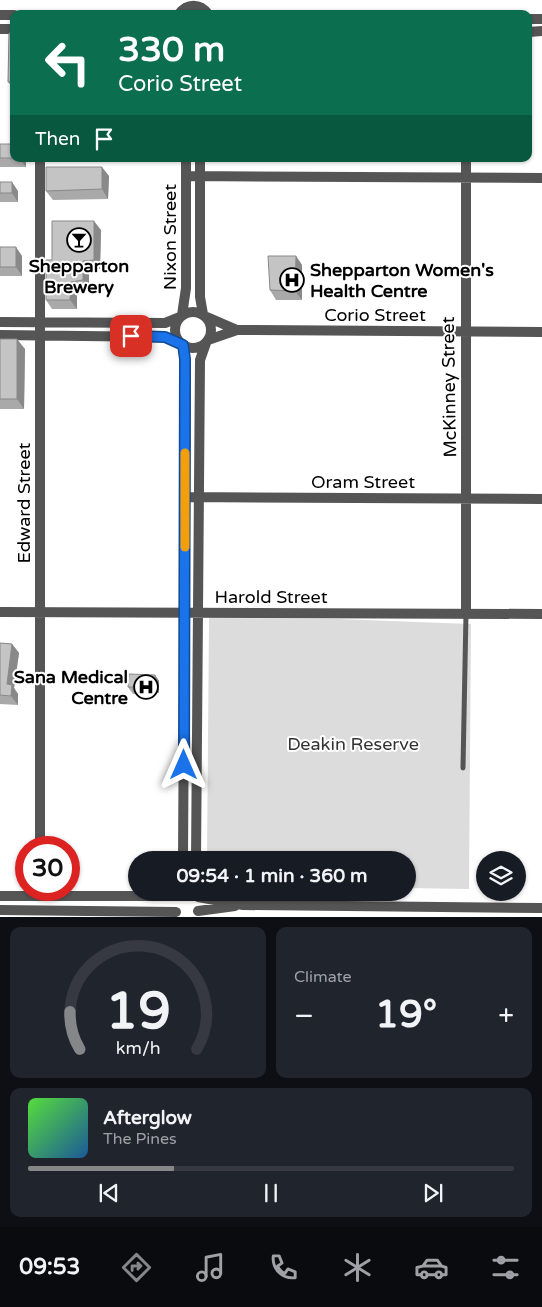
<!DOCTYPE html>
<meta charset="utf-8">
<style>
:root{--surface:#171b24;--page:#20242c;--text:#f1f3f6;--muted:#9ea1a6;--line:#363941;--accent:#858687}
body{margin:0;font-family:"Varela Round",sans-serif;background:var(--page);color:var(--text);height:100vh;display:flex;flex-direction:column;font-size:19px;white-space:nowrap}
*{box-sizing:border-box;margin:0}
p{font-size:16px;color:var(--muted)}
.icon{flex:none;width:28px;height:28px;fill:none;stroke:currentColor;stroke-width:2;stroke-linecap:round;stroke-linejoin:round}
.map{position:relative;height:917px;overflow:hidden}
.side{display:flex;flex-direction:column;gap:10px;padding:10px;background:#0d0f14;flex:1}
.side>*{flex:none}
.banner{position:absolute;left:10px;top:10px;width:522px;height:152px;border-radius:10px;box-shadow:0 1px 4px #0004;background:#0b6e4f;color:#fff;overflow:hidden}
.buttons{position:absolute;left:476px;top:851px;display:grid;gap:10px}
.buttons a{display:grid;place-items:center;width:50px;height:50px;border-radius:50%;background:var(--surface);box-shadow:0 1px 4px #0004;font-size:25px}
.speed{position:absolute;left:15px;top:836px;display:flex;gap:10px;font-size:25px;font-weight:700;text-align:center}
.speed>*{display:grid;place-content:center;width:65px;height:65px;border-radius:50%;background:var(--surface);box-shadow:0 1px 4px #0004;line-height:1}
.speed .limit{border:8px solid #d22;background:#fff;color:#111}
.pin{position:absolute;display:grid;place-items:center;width:42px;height:42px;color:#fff;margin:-21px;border-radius:10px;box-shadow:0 2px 8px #0006}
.me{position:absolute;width:55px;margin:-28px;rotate:0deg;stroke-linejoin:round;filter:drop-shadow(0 0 4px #0008)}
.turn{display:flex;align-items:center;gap:18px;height:105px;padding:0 25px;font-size:22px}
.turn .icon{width:65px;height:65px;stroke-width:2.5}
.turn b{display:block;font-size:35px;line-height:42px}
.then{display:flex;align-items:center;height:48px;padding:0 25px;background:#0003;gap:10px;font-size:19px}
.big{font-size:38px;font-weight:800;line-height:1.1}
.side .widget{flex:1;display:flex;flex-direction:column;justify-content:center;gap:8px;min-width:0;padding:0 18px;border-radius:10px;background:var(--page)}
.side .dial{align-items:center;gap:0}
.dial svg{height:130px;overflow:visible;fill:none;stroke:var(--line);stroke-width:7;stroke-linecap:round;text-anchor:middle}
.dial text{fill:var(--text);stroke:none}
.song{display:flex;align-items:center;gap:15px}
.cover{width:60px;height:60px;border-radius:8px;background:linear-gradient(135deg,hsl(110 70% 55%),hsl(210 70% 35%))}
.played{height:5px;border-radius:2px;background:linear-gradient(90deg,var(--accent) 30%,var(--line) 30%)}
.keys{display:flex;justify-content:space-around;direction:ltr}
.heat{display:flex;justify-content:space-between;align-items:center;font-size:28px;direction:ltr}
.side .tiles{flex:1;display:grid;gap:10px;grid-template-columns:1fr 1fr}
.widget:last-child{grid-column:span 2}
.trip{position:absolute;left:128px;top:851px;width:288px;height:50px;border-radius:25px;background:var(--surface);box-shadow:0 1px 4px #0004;font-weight:800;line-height:50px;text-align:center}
.tabs{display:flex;height:80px;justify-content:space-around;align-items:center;background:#090b0e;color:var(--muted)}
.tabs .icon{width:35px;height:35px}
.tabs .current{color:var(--accent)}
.tabs b{font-size:22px;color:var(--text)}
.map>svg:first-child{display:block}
.green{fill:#dcdcdc}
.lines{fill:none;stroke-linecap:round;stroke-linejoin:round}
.service{stroke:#555;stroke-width:5}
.minor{stroke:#555;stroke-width:10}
.wall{fill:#a9a9a9}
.shaded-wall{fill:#898989}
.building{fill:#c4c4c4;stroke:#898989}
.route-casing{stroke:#114b97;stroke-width:12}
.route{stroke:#1a73e8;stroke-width:9}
.slow{stroke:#f59e0b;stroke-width:9}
.labels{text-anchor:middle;stroke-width:4;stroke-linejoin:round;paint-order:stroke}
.street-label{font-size:18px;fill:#000;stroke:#fff}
.poi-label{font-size:18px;font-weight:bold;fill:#000;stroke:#fff}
.park-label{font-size:18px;fill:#333;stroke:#fff}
</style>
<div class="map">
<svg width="542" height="917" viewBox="0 0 542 917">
<rect width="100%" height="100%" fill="#fff"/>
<!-- green -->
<path class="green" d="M209 618 337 619 471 624 469 889 406 888V860H207Z"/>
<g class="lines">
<!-- service -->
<path class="service" d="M463 768 466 614"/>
<!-- minor -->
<path class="minor" d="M179 14C187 3 200 3 208 14
M0 15H14
M529 19H542
M0 29H14
M529 32 542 31
M200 159V297L203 314
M466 159V614
M186 176 542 178
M175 330a18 18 0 1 1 36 0a18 18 0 1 1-36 0Z
M182 315 186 288V159
M207 317 237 330
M0 322 165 323 180 317
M0 335 165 337 180 343
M208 340 237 330 542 332
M183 345 186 371 183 860
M184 497 542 499
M0 612 542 614
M40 848V159
M196 860 200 360 206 343
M0 896H176
M198 897 243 905 542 908
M0 910 176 912
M198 911 235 906"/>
</g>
<!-- wall -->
<path class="wall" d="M14 33V89L8 82Z
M0 144H14V159H26V167H0Z
M109 176 108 199 53 200 46 191Z
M0 182 18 191V202H0Z
M101 230 100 269 89 270V289L77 291V309H52L46 300 52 260Z
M0 247 22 256V276H0Z
M296 256 302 265V300H276L270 290Z
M0 339 25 349 24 409H0Z
M0 643 12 644 19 653 14 688 18 694V705L0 704Z
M155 675 159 681V693L133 694 128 687Z"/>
<!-- shaded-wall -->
<path class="shaded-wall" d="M20 159H26V167Z
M102 167 109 176 108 199 102 189Z
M12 182 18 191V202L12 193Z
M94 221 101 230 100 269 94 260Z
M16 247 22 256V276L16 267Z
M296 256 302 265V300L295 291Z
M83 261 89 270V289L83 280Z
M71 282 77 291V309L70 300Z
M17 339 25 349 24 409 17 399Z
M12 644 19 653 14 688 18 694V705L11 696 7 684Z
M155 675 159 681V693L155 687Z"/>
<!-- building -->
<path class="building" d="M9 33H14V82H8Z
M0 144H14V158H0Z
M46 167H102V189L46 191Z
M0 182H12V193H0Z
M52 221H94V260L83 261V280L71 282 70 300H46V260H52Z
M0 247H16V267H0Z
M268 256H296L295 291 270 290Z
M0 339H17V399H0Z
M0 643 12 644 7 684 12 685 11 696 0 695Z
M129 674 155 675V687H128Z"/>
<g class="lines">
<!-- route casing -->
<g class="route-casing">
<path id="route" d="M131 336 165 337 183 345 185 359 184 765"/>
</g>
<!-- route -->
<use href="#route" class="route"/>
<!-- slow -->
<path class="slow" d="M185 547V453"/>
</g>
<!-- icons -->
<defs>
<g id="bar-ring" transform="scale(1.25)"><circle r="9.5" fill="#fff" stroke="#000" stroke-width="1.5"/><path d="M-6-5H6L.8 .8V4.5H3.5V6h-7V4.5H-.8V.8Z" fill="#000"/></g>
<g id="hospital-ring" transform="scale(1.25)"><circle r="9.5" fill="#fff" stroke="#000" stroke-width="1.5"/><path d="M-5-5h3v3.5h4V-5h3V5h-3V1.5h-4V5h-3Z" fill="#000"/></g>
</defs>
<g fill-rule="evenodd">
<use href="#bar-ring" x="79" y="240"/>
<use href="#hospital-ring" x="292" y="280"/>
<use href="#hospital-ring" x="146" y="687"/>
</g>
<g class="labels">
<!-- street labels -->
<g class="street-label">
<text transform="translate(170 237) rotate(-90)" y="6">Nixon Street</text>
<text x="375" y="321">Corio Street</text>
<text transform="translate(449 387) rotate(-91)" y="6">McKinney Street</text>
<text x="363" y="488">Oram Street</text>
<text transform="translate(24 503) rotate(-90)" y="6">Edward Street</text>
<text x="271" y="603">Harold Street</text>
</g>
<!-- poi labels -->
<g class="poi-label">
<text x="79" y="272">Shepparton<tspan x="79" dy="21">Brewery</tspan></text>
<text x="310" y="276" text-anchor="start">Shepparton Women's<tspan x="310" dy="21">Health Centre</tspan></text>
<text x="128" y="683" text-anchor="end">Sana Medical<tspan x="128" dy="21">Centre</tspan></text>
</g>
<!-- park labels -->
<g class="park-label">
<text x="353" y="750">Deakin Reserve</text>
</g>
</g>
</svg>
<div class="buttons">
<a><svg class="icon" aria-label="layers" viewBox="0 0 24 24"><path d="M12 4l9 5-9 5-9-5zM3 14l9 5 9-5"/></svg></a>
</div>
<div class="speed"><div class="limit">30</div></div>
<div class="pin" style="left:131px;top:336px;background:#d93025"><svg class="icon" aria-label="arrive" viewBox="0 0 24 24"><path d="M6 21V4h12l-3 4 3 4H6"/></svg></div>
<svg class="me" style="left:184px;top:765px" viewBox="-20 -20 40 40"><path d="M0-17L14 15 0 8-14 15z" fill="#1a73e8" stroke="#fff" stroke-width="4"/></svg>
<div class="trip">09:54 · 1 min · 360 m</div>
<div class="banner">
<div class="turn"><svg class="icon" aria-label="left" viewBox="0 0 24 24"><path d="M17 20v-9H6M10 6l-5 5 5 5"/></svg><div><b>330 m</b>Corio Street</div></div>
<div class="then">Then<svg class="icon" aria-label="arrive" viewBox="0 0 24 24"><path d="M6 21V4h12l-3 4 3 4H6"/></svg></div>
</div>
</div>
<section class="side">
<div class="tiles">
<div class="widget dial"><svg viewBox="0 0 100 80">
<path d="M14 69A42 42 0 1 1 86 69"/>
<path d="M14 69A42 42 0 0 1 8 46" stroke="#858687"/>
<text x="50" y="56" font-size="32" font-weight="700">19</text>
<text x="50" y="72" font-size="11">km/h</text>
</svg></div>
<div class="widget"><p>Climate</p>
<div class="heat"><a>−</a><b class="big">19°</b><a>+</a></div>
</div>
<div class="widget">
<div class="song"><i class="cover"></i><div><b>Afterglow</b><p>The Pines</p></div></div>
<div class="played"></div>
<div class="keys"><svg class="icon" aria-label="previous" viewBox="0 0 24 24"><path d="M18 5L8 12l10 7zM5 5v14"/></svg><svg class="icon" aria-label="pause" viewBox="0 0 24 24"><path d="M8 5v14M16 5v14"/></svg><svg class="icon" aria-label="next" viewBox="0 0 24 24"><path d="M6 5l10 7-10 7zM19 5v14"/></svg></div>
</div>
</div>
</section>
<nav class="tabs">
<b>09:53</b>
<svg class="icon current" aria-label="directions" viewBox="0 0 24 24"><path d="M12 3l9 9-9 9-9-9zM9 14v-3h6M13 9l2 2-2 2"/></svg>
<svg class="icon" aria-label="music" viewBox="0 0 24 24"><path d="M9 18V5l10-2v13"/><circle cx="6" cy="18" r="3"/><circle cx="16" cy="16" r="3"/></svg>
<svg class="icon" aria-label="phone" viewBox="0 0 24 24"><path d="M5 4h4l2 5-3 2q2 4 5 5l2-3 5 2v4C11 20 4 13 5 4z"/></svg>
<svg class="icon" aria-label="climate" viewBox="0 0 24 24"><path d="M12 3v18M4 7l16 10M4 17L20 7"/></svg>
<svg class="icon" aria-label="car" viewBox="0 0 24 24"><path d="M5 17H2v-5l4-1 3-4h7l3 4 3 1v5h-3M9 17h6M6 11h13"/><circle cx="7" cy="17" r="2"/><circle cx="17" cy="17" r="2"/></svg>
<svg class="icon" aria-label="filters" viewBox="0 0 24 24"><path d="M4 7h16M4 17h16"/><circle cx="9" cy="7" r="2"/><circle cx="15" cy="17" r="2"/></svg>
</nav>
